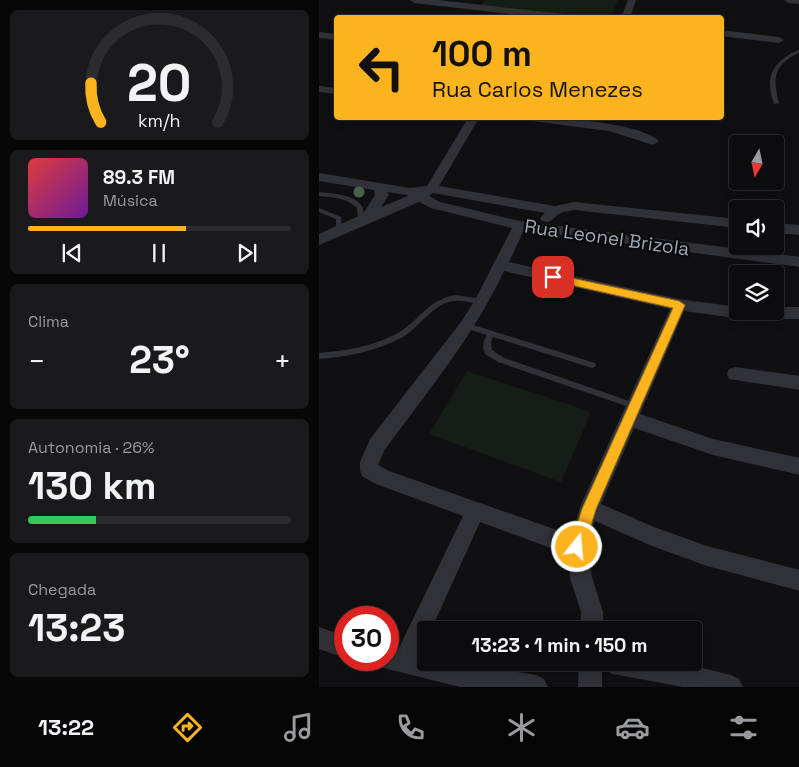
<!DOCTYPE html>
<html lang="pt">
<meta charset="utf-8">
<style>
:root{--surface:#0c0c0e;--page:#1a1a1c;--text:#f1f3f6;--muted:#9a9b9e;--line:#2c2c2e;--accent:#fcb41e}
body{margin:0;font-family:"Space Grotesk",sans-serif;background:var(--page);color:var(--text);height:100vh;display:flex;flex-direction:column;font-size:19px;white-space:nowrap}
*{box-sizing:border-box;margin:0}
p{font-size:16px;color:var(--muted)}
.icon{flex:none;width:28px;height:28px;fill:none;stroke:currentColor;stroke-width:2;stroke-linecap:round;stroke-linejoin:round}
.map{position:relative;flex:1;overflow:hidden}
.panel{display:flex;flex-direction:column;gap:10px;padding:10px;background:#070708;width:319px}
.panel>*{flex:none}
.top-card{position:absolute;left:15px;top:15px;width:390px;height:105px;border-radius:5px;box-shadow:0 2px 12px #0003,0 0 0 1px var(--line);background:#fcb41e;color:#111;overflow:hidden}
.needle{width:32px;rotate:189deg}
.buttons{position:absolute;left:410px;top:135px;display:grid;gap:10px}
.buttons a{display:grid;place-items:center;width:55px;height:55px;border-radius:5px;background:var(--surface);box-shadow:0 2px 12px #0003,0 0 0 1px var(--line);font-size:25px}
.speed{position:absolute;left:15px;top:606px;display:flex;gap:10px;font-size:25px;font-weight:700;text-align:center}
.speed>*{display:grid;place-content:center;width:65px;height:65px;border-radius:50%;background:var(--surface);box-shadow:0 2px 12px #0003,0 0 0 1px var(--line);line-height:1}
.speed .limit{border:8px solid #d22;background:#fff;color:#111}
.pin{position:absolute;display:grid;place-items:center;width:42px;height:42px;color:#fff;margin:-21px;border-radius:10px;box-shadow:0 2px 8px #0006}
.me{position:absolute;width:55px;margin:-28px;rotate:17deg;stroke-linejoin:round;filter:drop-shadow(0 0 4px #0008)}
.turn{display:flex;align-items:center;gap:18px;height:105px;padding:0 15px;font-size:22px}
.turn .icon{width:65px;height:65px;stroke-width:2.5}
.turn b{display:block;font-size:35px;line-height:42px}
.big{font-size:38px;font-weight:800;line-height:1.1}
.panel .tile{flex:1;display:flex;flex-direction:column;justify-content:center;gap:8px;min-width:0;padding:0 18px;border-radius:8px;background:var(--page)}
.panel .dial{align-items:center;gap:0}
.dial svg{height:130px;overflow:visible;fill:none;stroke:var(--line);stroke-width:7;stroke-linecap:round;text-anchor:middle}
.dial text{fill:var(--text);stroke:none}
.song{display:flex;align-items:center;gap:15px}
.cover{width:60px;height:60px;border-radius:8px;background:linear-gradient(135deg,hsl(0 70% 55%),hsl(280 70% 35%))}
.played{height:5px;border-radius:2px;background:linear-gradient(90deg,var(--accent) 60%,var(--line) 60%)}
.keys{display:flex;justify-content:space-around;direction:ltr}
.heat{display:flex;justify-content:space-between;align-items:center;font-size:28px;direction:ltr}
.charge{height:8px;border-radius:4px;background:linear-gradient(90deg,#34c759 26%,var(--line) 0)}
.trip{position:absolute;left:98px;top:621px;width:285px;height:50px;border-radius:5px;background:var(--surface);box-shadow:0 2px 12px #0003,0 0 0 1px var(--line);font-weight:800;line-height:50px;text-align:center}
.menu{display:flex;height:80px;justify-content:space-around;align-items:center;background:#050506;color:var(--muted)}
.menu .icon{width:35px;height:35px}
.menu .active{color:var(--accent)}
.menu b{font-size:22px;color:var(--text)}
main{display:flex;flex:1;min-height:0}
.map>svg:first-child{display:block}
.green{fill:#161d17}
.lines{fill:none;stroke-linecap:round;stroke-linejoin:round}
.lane{fill:#313237;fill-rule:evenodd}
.street{fill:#313237;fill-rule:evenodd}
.tree{fill:#485f4b}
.route{fill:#fcb41e;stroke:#a47514}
.labels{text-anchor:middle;stroke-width:5;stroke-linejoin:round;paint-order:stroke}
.street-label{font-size:19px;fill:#a0a6b4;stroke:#0b0b0d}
</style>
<main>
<section class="panel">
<div class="tile dial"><svg viewBox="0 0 100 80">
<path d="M14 69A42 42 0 1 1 86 69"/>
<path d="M14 69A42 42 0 0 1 8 45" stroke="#fcb41e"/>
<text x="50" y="56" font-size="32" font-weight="700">20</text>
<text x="50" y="72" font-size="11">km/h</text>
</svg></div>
<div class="tile">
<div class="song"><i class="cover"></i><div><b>89.3 FM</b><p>Música</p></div></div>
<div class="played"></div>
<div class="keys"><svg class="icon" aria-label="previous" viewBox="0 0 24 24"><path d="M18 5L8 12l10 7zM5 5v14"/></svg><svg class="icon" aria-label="pause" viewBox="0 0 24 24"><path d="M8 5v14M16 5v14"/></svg><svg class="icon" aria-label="next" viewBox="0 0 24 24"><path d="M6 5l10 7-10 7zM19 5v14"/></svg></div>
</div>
<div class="tile"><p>Clima</p>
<div class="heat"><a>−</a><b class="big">23°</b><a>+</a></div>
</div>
<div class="tile"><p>Autonomia · 26%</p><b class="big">130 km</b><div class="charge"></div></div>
<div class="tile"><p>Chegada</p><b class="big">13:23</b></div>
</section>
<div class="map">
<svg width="481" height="687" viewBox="0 0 481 687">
<rect width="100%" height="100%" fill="#101012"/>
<!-- green -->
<path class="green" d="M166 0H299L291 18 162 5Z
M148 371 272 412 242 482 110 434Z"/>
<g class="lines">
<!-- lane -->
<path class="lane" d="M481 49V52C455 65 453 76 460 103L455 104C445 76 454 61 481 49Z
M0 192C18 194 51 195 44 221L42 222 39 220 38 208C28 198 14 197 0 196Z
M0 208 22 217 23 231 22 232 20 233 17 231V219L0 212Z
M137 295 163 299 167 302 163 305C154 303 145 300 136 301 114 302 101 328 82 338 57 351 28 357 0 359V353C27 351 55 346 79 333 101 320 109 299 137 295Z
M148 323 276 363 277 365 276 367 273 368 174 337 172 342 173 350 185 358 319 404 320 406 319 408 316 409 179 362 166 354C163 347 164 341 168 335L145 328 144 326 145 324Z"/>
<!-- street -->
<path class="street" d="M91 0H119L256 15 260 18H227L95 3Z
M309 0H317L311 18H302Z
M465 0H481V4L469 3Z
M402 30 460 37 465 40 460 43 402 36Z
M0 32 18 34V40L0 38Z
M0 86 18 88V94L0 92Z
M149 118H160L120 186 236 206 255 202 419 219V228L255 210C251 211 246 211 242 213 234 216 234 224 223 221L221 218 226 213 114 193 110 196 121 202 201 221 481 257V267L205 230 190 262 360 299 419 307V311H456V307H481V319H423L365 311 321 414 394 439 481 458V475L394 455 315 428 282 504 335 527 388 546 481 570V591L388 566 333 546 276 521 268 547 273 577 284 612V630H262V612L251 578 248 554 161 522 112 630H106V643L101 655 106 656V662H136L217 675 225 679 229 687H141L61 667 58 660H69V648L79 650 144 516 57 484 43 476 41 470V462L51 439 142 322 156 300 193 228 112 208 100 202 0 245V234L44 214 56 195 55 190 0 181V173L91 188 108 186ZM68 192 88 195 89 196 62 207 70 195ZM185 271 351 309 263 502 252 535 70 471 59 465 65 451C108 392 154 337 185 271Z
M207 118C231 115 324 123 340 141L334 145 290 131 213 121Z
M456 223 481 225V235L456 233Z
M416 367 481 376V390L410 379 408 374 410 369Z
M0 627 26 636V658L0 649Z
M260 662H359L412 675 420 679 424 687H364L294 674 286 670 283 664V687H259Z"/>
</g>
<!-- trees -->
<circle class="tree" cx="40" cy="192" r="5.5"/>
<!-- route -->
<path class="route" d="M234 274 360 301 366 305 277 509 264 552 258 554 253 552 251 547 263 509 354 308 230 280 229 277 230 275Z"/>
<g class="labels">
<!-- street labels -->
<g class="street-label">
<text transform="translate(288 237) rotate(8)" y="7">Rua Leonel Brizola</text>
</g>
</g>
</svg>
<div class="buttons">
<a><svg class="needle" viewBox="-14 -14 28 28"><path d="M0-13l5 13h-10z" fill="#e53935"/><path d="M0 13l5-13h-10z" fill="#9a9b9e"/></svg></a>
<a><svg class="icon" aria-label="sound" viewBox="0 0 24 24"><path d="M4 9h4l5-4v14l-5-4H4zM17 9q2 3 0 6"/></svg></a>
<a><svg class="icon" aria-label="layers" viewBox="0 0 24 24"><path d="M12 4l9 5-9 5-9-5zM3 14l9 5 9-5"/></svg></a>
</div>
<div class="speed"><div class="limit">30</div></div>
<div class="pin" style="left:234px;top:277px;background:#d93025"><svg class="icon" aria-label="arrive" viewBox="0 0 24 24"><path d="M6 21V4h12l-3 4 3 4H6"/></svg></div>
<svg class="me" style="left:258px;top:547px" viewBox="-20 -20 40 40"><circle r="17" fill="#fcb41e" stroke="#fff" stroke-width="3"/><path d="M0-11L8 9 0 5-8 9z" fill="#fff"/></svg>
<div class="trip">13:23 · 1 min · 150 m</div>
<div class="top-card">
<div class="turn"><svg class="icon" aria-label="left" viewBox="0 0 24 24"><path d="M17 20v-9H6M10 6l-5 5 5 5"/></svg><div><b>100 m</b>Rua Carlos Menezes</div></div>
</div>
</div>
</main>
<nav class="menu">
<b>13:22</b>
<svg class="icon active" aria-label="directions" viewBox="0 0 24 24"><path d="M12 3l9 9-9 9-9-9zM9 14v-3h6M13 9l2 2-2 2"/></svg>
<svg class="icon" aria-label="music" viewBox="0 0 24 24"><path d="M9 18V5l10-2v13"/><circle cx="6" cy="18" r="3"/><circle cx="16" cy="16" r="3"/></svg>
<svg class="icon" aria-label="phone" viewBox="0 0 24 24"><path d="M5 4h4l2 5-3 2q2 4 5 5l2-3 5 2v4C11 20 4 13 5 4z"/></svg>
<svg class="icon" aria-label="climate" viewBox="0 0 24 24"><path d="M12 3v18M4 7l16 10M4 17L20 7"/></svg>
<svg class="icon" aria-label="car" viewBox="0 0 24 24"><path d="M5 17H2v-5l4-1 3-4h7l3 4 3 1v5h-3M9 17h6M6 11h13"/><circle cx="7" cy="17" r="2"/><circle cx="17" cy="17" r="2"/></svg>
<svg class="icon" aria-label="filters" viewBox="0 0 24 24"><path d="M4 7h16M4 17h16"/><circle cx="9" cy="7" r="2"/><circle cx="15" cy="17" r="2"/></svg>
</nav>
